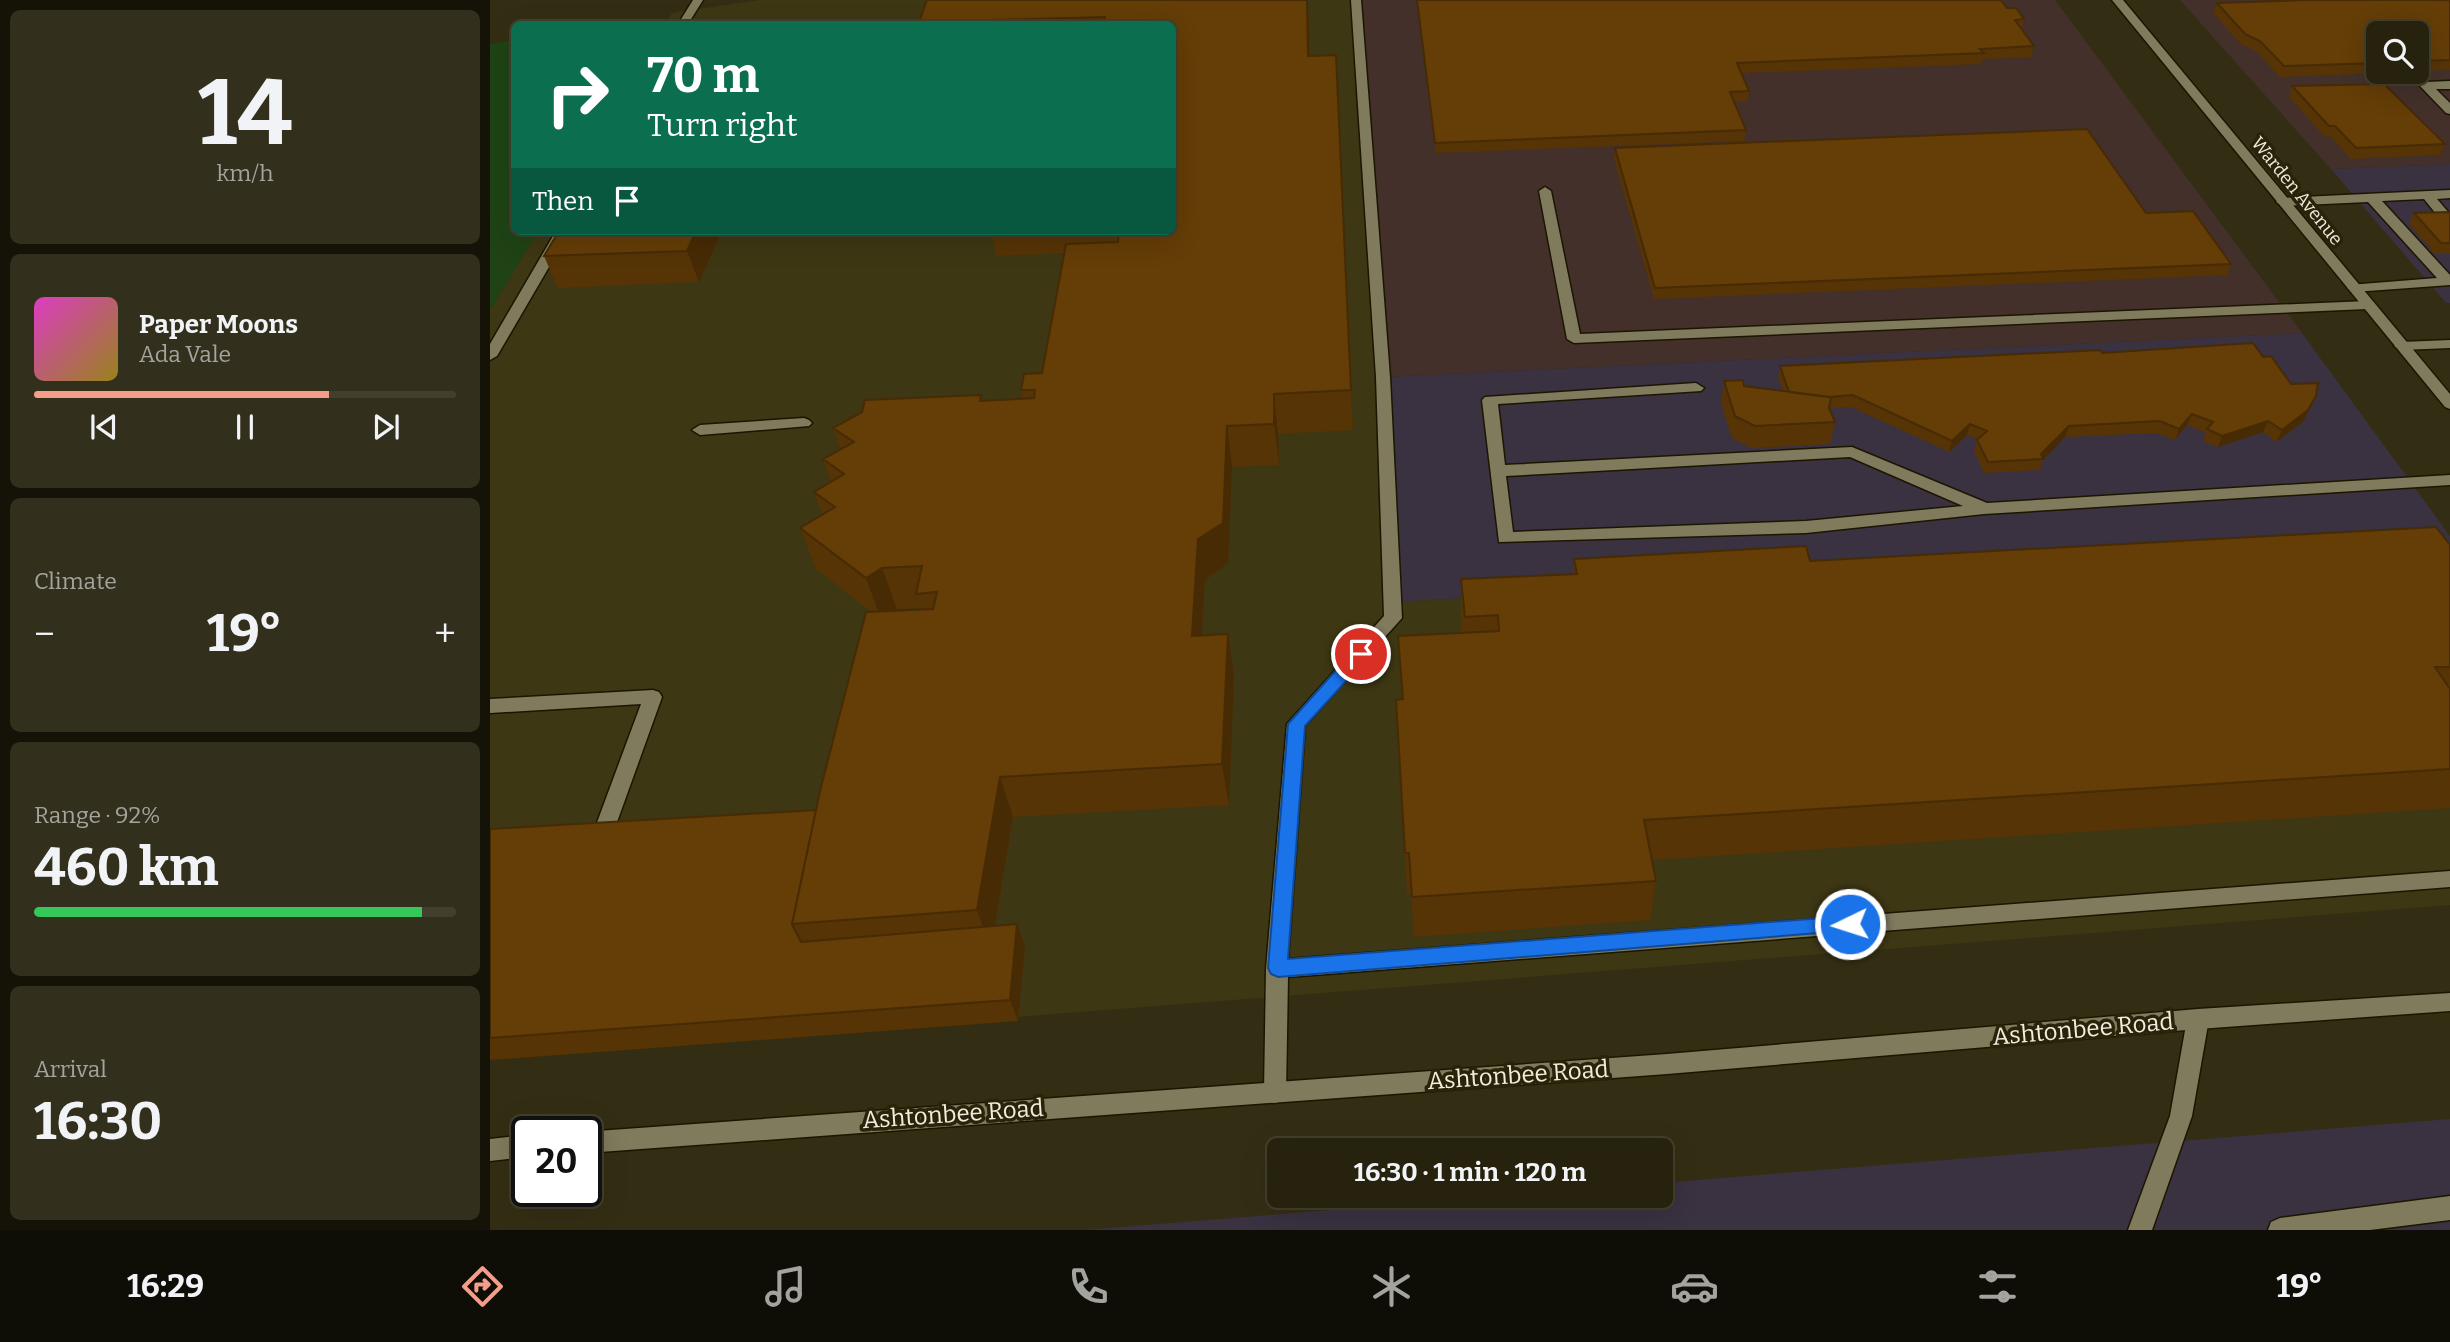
<!DOCTYPE html>
<meta charset="utf-8">
<style>
:root{--surface:#26220e;--page:#322f1c;--text:#f1f3f6;--muted:#a4a49e;--line:#423f2e;--accent:#f49d8b}
body{margin:0;font-family:Bitter,serif;background:var(--page);color:var(--text);height:100vh;display:flex;flex-direction:column;font-size:26px;white-space:nowrap}
*{box-sizing:border-box;margin:0}
p{font-size:23px;color:var(--muted)}
.icon{flex:none;width:38px;height:38px;fill:none;stroke:currentColor;stroke-width:2;stroke-linecap:round;stroke-linejoin:round}
.map{position:relative;flex:1;overflow:hidden}
.side{display:flex;flex-direction:column;gap:10px;padding:10px;background:#151308;width:490px}
.side>*{flex:none}
.hud{position:absolute;left:21px;top:21px;width:665px;height:214px;border-radius:10px;box-shadow:0 7px 28px #0002,0 0 0 2px var(--line);background:#0b6e4f;color:#fff;overflow:hidden}
.controls{position:absolute;left:1876px;top:21px;display:grid;gap:14px}
.controls a{display:grid;place-items:center;width:63px;height:63px;border-radius:10px;background:var(--surface);box-shadow:0 7px 28px #0002,0 0 0 2px var(--line);font-size:35px}
.speed{position:absolute;left:21px;top:1116px;display:flex;gap:14px;font-size:35px;font-weight:700;text-align:center}
.speed>*{display:grid;place-content:center;width:91px;height:91px;border-radius:50%;background:var(--surface);box-shadow:0 7px 28px #0002,0 0 0 2px var(--line);line-height:1}
.speed .limit{border:4px solid #111;border-radius:10px;background:#fff;color:#111}
.pin{position:absolute;display:grid;place-items:center;width:60px;height:60px;color:#fff;margin:-30px;border:4px solid #fff;border-radius:50%;box-shadow:0 2px 7px #0007}
.me{position:absolute;width:77px;margin:-38px;rotate:266deg;stroke-linejoin:round;filter:drop-shadow(0 0 5px #0008)}
.turn{display:flex;align-items:center;gap:24px;height:147px;padding:0 21px;font-size:32px}
.turn .icon{width:91px;height:91px;stroke-width:2.5}
.turn b{display:block;font-size:49px;line-height:60px}
.then{display:flex;align-items:center;height:66px;padding:0 21px;background:#0003;gap:14px;font-size:26px}
.big{font-size:52px;font-weight:700;line-height:1.1}
.side .tile{flex:1;display:flex;flex-direction:column;justify-content:center;gap:10px;min-width:0;padding:0 24px;border-radius:10px;background:var(--page)}
.side .dial{align-items:center;gap:0}
.dial b{font-size:91px;line-height:1}
.song{display:flex;align-items:center;gap:21px}
.cover{width:84px;height:84px;border-radius:10px;background:linear-gradient(135deg,hsl(310 70% 55%),hsl(50 70% 35%))}
.played{height:7px;border-radius:4px;background:linear-gradient(90deg,var(--accent) 70%,var(--line) 70%)}
.keys{display:flex;justify-content:space-around;direction:ltr}
.heat{display:flex;justify-content:space-between;align-items:center;font-size:38px;direction:ltr}
.charge{height:10px;border-radius:5px;background:linear-gradient(90deg,#34c759 92%,var(--line) 0)}
.trip{position:absolute;left:777px;top:1138px;width:406px;height:70px;border-radius:10px;background:var(--surface);box-shadow:0 7px 28px #0002,0 0 0 2px var(--line);font-weight:700;line-height:70px;text-align:center}
.dock{display:flex;height:112px;justify-content:space-around;align-items:center;background:#0f0e06;color:var(--muted)}
.dock .icon{width:49px;height:49px}
.dock .on{color:var(--accent)}
.dock b{font-size:32px;color:var(--text)}
main{display:flex;flex:1;min-height:0}
.map>svg:first-child{display:block}
.commercial{fill:#3a3141}
.industrial{fill:#43302b;fill-rule:evenodd}
.built{fill:#3d3714}
.green{fill:#1f4315}
.lines{fill:none;stroke-linecap:round;stroke-linejoin:round}
.lane-casing{stroke:#1b1600;stroke-width:3}
.secondary-casing{stroke:#1b1600;stroke-width:3}
.lane{fill:#807b5d;fill-rule:evenodd}
.secondary{fill:#807b5d;fill-rule:evenodd}
.wall{fill:#563406;fill-rule:evenodd}
.shaded-wall{fill:#462b05}
.building{fill:#643d07;stroke:#462b05;stroke-width:2}
.route{fill:#1a73e8;stroke:#114b97;stroke-width:2}
.labels{text-anchor:middle;stroke-width:7;stroke-linejoin:round;paint-order:stroke}
.far-street-label{font-size:18px;fill:#f0eddd;stroke:#292409}
.near-street-label{font-size:24px;fill:#f0eddd;stroke:#292409}
</style>
<main>
<section class="side">
<div class="tile dial"><b>14</b><p>km/h</p></div>
<div class="tile">
<div class="song"><i class="cover"></i><div><b>Paper Moons</b><p>Ada Vale</p></div></div>
<div class="played"></div>
<div class="keys"><svg class="icon" aria-label="previous" viewBox="0 0 24 24"><path d="M18 5L8 12l10 7zM5 5v14"/></svg><svg class="icon" aria-label="pause" viewBox="0 0 24 24"><path d="M8 5v14M16 5v14"/></svg><svg class="icon" aria-label="next" viewBox="0 0 24 24"><path d="M6 5l10 7-10 7zM19 5v14"/></svg></div>
</div>
<div class="tile"><p>Climate</p>
<div class="heat"><a>−</a><b class="big">19°</b><a>+</a></div>
</div>
<div class="tile"><p>Range · 92%</p><b class="big">460 km</b><div class="charge"></div></div>
<div class="tile"><p>Arrival</p><b class="big">16:30</b></div>
</section>
<div class="map">
<svg width="1960" height="1230" viewBox="0 0 1960 1230">
<rect width="100%" height="100%" fill="#332e13"/>
<!-- commercial -->
<path class="commercial" d="M1960 164V303H1956L1841 169Z
M1812 333 1960 536V541L908 602 893 377Z
M1960 1119V1230H596L1024 1195H1171V1183Z"/>
<!-- industrial -->
<path class="industrial" d="M868 0H1565L1812 333 893 377Z
M1690 0H1960V164L1841 169ZM1888 33H1927V72H1888Z"/>
<!-- built -->
<path class="built" d="M269 0H868L908 602 1960 541V905L0 1058V310L48 231H682V24H175L182 13Z"/>
<!-- green -->
<path class="green" d="M24 40V231H48L0 310V44Z"/>
<g class="lines">
<!-- lane casing -->
<g class="lane-casing">
<path id="lane" d="M203 0H213L198 24H188Z
M861 0H871L900 377 912 618 815 726 798 959 1960 871V887L798 977 796 1093 793 1100 785 1103 777 1100 774 1093 776 969 797 724 894 616 886 377Z
M1960 81V89H1946L1960 103V114L1956 113 1930 86 1936 82Z
M1055 187 1061 191 1090 334 1877 301 1884 305 1877 309 1084 343 1077 339 1049 191Z
M1960 190V198L1947 199 1960 214V226L1955 225 1934 199 1892 201 1960 275V285L1864 292 1857 288 1859 285 1947 278 1878 202 1793 206 1786 202 1793 198Z
M66 231H80L7 356 0 360V344Z
M1960 340V348L1911 350 1904 346 1911 342Z
M1206 383 1214 388 1211 391 1008 404 1015 465 1362 447 1497 503 1960 475V485L1494 514 1316 533 1009 542 992 400 995 397ZM1360 457 1473 506 1316 521 1023 532 1016 476Z
M314 418 319 420 322 423 319 426 210 435 202 430 210 425Z
M163 690 169 692 172 697 122 836 119 842 112 844 105 842 102 836 151 704 0 713V699Z
M1708 1009 1716 1012 1719 1019 1702 1116 1662 1230H1638L1680 1116 1697 1019 1700 1012Z
M1960 1196V1220L1880 1230H1778L1781 1222 1790 1218Z"/>
</g>
<!-- secondary casing -->
<g class="secondary-casing">
<path id="secondary" d="M1622 0H1633L1960 394V409L1955 407Z
M1960 993V1011L1708 1029 1177 1074 96 1153V1132H93L1177 1054 1708 1009Z
M37 1135V1157L0 1161V1139Z"/>
</g>
<!-- lane -->
<use href="#lane" class="lane"/>
<!-- secondary -->
<use href="#secondary" class="secondary"/>
</g>
<!-- wall -->
<path class="wall" d="M437 0 819 29 820 56 846 55 863 430 788 434 789 465 742 467 738 563 715 580 711 636 738 634 744 675 739 805 523 817 505 926 527 924 535 946 528 1021 0 1060V829L326 810 381 612 326 569 310 528 332 514 324 492 341 481 333 459 351 449 343 428 493 401 533 399 531 390 552 373 575 253 506 256 501 231H682V24H429V22ZM430 608 431 609 404 611 407 609Z
M927 0 1517 8 1534 19 1532 29 1544 46 1541 57 1493 59 1491 64 1252 73 1259 91 1258 101 1244 102 1256 130 1254 141 946 153Z
M1960 0V70L1927 71V33H1888V72H1912L1790 77 1766 51 1751 44 1723 13 1727 3Z
M1802 86 1955 144 1950 155 1861 159 1840 136 1835 137 1799 97Z
M1125 148 1656 213 1741 264 1737 275 1164 299 1124 159Z
M1960 212V254H1945L1919 224 1924 213Z
M69 231H232L209 282 68 288 54 256Z
M1612 353 1773 357 1801 384 1821 407 1813 422 1786 442 1773 432 1728 447 1713 441 1716 433 1697 425 1685 440 1666 433 1575 437 1553 460 1550 470 1494 473 1484 451 1487 439 1477 435 1459 452 1361 407 1339 408 1345 422 1340 444 1261 448 1242 438 1231 404 1234 381 1254 386 1293 391 1288 378 1290 366Z
M1960 545V808L1162 860 1166 881 1160 920 924 937 921 893H917L908 741 906 700 912 699 908 636 972 633 971 620V579L1083 574 1084 559 1320 561Z"/>
<!-- shaded-wall -->
<path class="shaded-wall" d="M817 0 819 29 820 92 818 56Z
M846 55 848 91 863 430 861 390Z
M206 231H232L209 282 197 251Z
M784 394 788 434 789 465 784 424Z
M1826 396 1813 422 1786 442 1792 430Z
M1702 414 1697 425 1685 440 1689 429Z
M1778 421 1773 432 1728 447 1732 436Z
M1480 424 1477 435 1459 452 1462 441Z
M737 426 742 467 738 563 715 580 709 677 702 636 708 539Z
M1579 426 1575 437 1553 460V459L1551 454Z
M392 568 407 609 391 619 376 578Z
M738 634 744 675 739 805 732 764Z
M510 777 523 817 501 949 487 910Z
M527 924 535 946 528 1021 520 1000Z"/>
<!-- building -->
<path class="building" d="M437 0H817L818 56 846 55 861 390 784 394V424L737 426 733 523 708 539 702 636 738 634 732 764 510 777 487 910 302 924 330 791 376 612 443 609 447 592 426 594 432 566 392 568 376 578 310 528 345 507 324 492 354 474 333 459 364 442 343 428 372 412 375 400 491 395 490 401 544 398 545 390H531L534 374 552 373 576 244 628 242 629 231 612 232 613 231H682V24H614L615 17 429 22Z
M927 0H1511L1517 8H1526L1534 19 1525 20 1544 46 1490 49 1494 53 1247 63 1259 91 1240 92 1256 130 945 143Z
M1817 0H1960V60L1927 61V33H1888V63L1794 66 1770 41 1755 34 1727 3Z
M1894 84 1955 144 1866 148 1845 126H1839L1802 86Z
M1597 129 1656 213 1703 211 1741 264 1165 288 1125 148Z
M1960 212V243H1951L1924 213Z
M69 231H206L197 251 54 256Z
M1763 343 1773 357 1781 356 1801 384 1828 383 1826 396 1818 410 1792 430 1778 421 1732 436 1717 429 1723 422 1702 414 1689 429 1670 421 1579 426 1551 454 1553 459 1498 462 1487 440 1497 431 1480 424 1462 441 1363 395 1339 397 1299 392 1290 366 1611 350 1612 353Z
M1253 380 1254 386 1341 397 1339 408 1345 422 1265 426 1245 416 1234 381Z
M1946 527 1960 545V667H1945L1960 689V769L1154 820 1166 881 922 897 919 853H915L906 700 913 699 908 636 1009 631 1008 615 975 617 971 579 1087 574 1084 559 1316 546 1320 561Z
M326 810 302 924 311 942 527 924 520 1000 0 1038V829Z"/>
<!-- route -->
<path class="route" d="M871 648 879 654 877 658 815 726 798 959 1360 916 1366 919 1369 924 1366 930 788 977 781 974 778 968 798 724 865 649Z"/>
<g class="labels">
<!-- far-street labels -->
<g class="far-street-label">
<text transform="translate(1807 191) rotate(51)" y="6">Warden Avenue</text>
</g>
<!-- near-street labels -->
<g class="near-street-label">
<text transform="translate(1593 1029) rotate(-5)" y="8">Ashtonbee Road</text>
<text transform="translate(1028 1075) rotate(-4)" y="8">Ashtonbee Road</text>
<text transform="translate(463 1114) rotate(-4)" y="8">Ashtonbee Road</text>
</g>
</g>
</svg>
<div class="controls">
<a><svg class="icon" aria-label="search" viewBox="0 0 24 24"><circle cx="10" cy="10" r="6"/><path d="M15 15l6 6"/></svg></a>
</div>
<div class="speed"><div class="limit">20</div></div>
<div class="pin" style="left:871px;top:654px;background:#d93025"><svg class="icon" aria-label="arrive" viewBox="0 0 24 24"><path d="M6 21V4h12l-3 4 3 4H6"/></svg></div>
<svg class="me" style="left:1360px;top:924px" viewBox="-20 -20 40 40"><circle r="17" fill="#1a73e8" stroke="#fff" stroke-width="3"/><path d="M0-11L8 9 0 5-8 9z" fill="#fff"/></svg>
<div class="trip">16:30 · 1 min · 120 m</div>
<div class="hud">
<div class="turn"><svg class="icon" aria-label="right" viewBox="0 0 24 24"><path d="M7 20v-9h11M14 6l5 5-5 5"/></svg><div><b>70 m</b>Turn right</div></div>
<div class="then">Then<svg class="icon" aria-label="arrive" viewBox="0 0 24 24"><path d="M6 21V4h12l-3 4 3 4H6"/></svg></div>
</div>
</div>
</main>
<nav class="dock">
<b>16:29</b>
<svg class="icon on" aria-label="directions" viewBox="0 0 24 24"><path d="M12 3l9 9-9 9-9-9zM9 14v-3h6M13 9l2 2-2 2"/></svg>
<svg class="icon" aria-label="music" viewBox="0 0 24 24"><path d="M9 18V5l10-2v13"/><circle cx="6" cy="18" r="3"/><circle cx="16" cy="16" r="3"/></svg>
<svg class="icon" aria-label="phone" viewBox="0 0 24 24"><path d="M5 4h4l2 5-3 2q2 4 5 5l2-3 5 2v4C11 20 4 13 5 4z"/></svg>
<svg class="icon" aria-label="climate" viewBox="0 0 24 24"><path d="M12 3v18M4 7l16 10M4 17L20 7"/></svg>
<svg class="icon" aria-label="car" viewBox="0 0 24 24"><path d="M5 17H2v-5l4-1 3-4h7l3 4 3 1v5h-3M9 17h6M6 11h13"/><circle cx="7" cy="17" r="2"/><circle cx="17" cy="17" r="2"/></svg>
<svg class="icon" aria-label="filters" viewBox="0 0 24 24"><path d="M4 7h16M4 17h16"/><circle cx="9" cy="7" r="2"/><circle cx="15" cy="17" r="2"/></svg>
<b>19°</b>
</nav>
